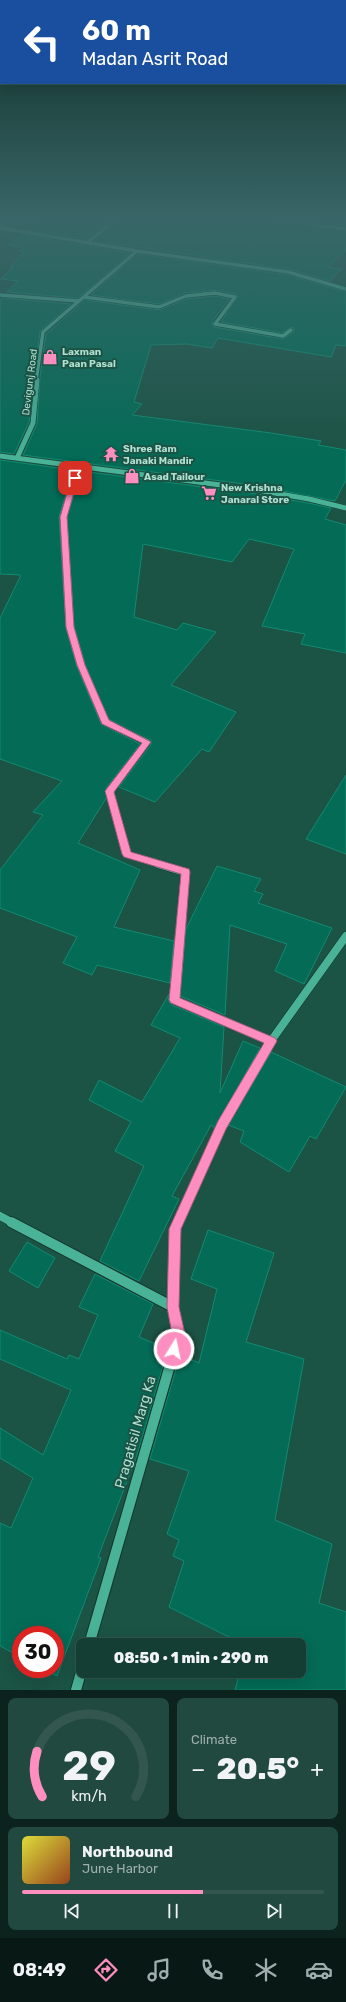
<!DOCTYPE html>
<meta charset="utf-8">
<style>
:root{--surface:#143e34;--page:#214940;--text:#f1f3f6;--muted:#9daeac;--line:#33574f;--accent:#fd8ebf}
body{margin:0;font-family:Rubik,sans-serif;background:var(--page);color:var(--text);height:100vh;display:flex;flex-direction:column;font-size:15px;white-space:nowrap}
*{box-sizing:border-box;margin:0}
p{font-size:13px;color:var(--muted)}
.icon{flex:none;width:22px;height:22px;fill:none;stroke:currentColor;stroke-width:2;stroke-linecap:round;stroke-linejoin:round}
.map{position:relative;height:1690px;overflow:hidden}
.panel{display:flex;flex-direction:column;gap:8px;padding:8px;background:#0b221d;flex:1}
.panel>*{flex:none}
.hud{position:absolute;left:0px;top:0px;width:346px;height:84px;box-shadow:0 4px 16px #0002,0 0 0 1px var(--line);background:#1a4fa0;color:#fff;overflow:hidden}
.speed{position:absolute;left:12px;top:1626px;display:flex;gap:8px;font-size:20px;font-weight:700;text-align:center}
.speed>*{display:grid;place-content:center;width:52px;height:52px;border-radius:50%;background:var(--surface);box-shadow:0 4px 16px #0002,0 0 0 1px var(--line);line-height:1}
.speed .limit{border:6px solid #d22;background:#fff;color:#111}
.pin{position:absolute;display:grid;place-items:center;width:34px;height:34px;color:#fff;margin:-17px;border-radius:8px;box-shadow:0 2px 6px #0006}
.me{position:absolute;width:44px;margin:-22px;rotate:10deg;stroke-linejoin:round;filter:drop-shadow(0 0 3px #0008)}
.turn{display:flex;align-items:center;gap:14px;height:84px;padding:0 16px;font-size:18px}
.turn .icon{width:52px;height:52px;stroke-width:2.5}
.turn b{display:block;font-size:28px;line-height:34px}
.big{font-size:30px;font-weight:800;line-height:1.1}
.panel .tile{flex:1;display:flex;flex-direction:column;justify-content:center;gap:6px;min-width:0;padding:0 14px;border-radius:8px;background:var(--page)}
.panel .dial{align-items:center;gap:0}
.dial svg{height:104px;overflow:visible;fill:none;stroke:var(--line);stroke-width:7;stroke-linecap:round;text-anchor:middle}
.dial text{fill:var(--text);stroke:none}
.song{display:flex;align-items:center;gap:12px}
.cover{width:48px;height:48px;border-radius:6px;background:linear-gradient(135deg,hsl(60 70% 55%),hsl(20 70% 35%))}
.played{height:4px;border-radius:2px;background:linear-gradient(90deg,var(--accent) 60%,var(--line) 60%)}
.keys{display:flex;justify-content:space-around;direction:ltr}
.heat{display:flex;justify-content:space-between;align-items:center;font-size:22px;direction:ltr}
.panel .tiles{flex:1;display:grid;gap:8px;grid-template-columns:1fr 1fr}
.tile:last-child{grid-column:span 2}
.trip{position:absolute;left:76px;top:1638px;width:230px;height:40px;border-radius:8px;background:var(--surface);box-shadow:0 4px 16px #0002,0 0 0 1px var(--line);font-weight:800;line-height:40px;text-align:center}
.dock{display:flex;height:64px;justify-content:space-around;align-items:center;background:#081915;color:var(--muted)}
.dock .icon{width:28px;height:28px}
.dock .on{color:var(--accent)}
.dock b{font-size:18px;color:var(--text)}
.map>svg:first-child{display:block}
.building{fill:#036b56;stroke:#128b71}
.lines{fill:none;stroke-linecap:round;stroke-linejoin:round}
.minor-far4-casing{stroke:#14352c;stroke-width:4}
.minor-far3-casing{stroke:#14352c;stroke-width:5.5}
.minor-far2-casing{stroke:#14352c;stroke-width:7}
.minor-far1-casing{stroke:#14352c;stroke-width:9}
.minor-casing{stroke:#14352c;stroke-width:12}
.minor-far4{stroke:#49b297;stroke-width:3.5}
.minor-far3{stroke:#49b297;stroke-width:5}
.minor-far2{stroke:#49b297;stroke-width:6}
.minor-far1{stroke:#49b297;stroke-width:8}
.minor{stroke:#49b297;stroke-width:10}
.route{fill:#fd8ebf;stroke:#a45c7c}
.labels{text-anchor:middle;stroke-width:4;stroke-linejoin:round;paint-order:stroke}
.far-poi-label{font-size:10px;font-weight:bold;fill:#b1dfd0;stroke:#1b5345;text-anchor:start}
.far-street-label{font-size:10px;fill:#b1dfd0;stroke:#1b5345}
.near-street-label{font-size:14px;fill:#b1dfd0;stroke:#1b5345}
</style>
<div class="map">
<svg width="346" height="1690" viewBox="0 0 346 1690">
<rect width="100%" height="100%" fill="#1b5345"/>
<!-- building -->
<path class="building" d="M47 220H110L86 239 31 230Z
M118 220H273L276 223 346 232V251L328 267 341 269 330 281 288 269 95 241Z
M299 220H344L340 225Z
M22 235 130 253 78 298 7 292 18 281 1 279 13 267H10L25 252 19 251 24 248 7 245Z
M138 254 287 275 346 292V346L336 345 331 357 218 338 212 348 187 344 151 345 134 402 142 404 132 415 271 433 321 441 318 445 346 450V480L335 501 252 485 23 455 37 424 40 377 46 334 85 300 159 310 187 299 215 296 229 299 212 322 214 327 283 339 294 332V328L291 327 282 333 221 322 238 296 236 294 216 290 185 293 159 304 91 295Z
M2 298 71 304 40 331 29 422 14 454 0 452V300Z
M0 460 73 470 59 517 66 628 77 667 101 724 140 744 106 788 107 797 78 843 140 870 114 927 174 941 170 983 97 965 92 975 63 963 77 937 0 908V870L43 815 33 812 62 781 0 759V618L21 575 0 574Z
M81 471 250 493 308 503 331 508 325 519 346 525V653L301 644 305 634 262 626 294 549 249 539 232 562 143 544 134 617 177 630 183 623 216 632 171 685 236 712 209 752 202 749 155 802 119 787 151 745V740L108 719 85 664 74 626 67 517Z
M346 775V854L306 839Z
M217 866 261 879 254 891 263 894 258 903 332 928 304 984 275 971 287 944 230 925 225 1015 180 996 185 931Z
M169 994V1002L172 1005 224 1027 220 1093 243 1041 260 1048 215 1128 211 1125 172 1196 179 1199 139 1281 100 1261 144 1166 115 1151 131 1122 89 1100 99 1080 142 1102 180 1038 151 1025Z
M271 1052 346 1087 316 1139 310 1136 289 1172 240 1142 244 1131 228 1125Z
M208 1230 274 1253 246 1342 304 1359 275 1520 332 1544 319 1603 346 1612V1690H235L240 1671H299V1645H245L169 1607 184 1561 173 1556 179 1540 167 1534 189 1471 150 1459 180 1355 199 1363 217 1289 191 1279Z
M27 1242 55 1258 38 1288 9 1271Z
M95 1274 153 1304 139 1337 168 1349 137 1455 98 1557 101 1558 57 1676 44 1669H55V1635H21V1657L0 1646V1523L11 1528 33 1478 0 1458V1428L43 1455 71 1390 0 1359V1330L67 1359 69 1355 79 1359 98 1315 79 1307Z"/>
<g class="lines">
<!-- minor-far4 casing -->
<g class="minor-far4-casing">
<path id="minor-far4" d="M276 220 346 229
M0 225 9 220
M0 228 137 251 288 272 346 289
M88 242 115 220
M0 295 79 301
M84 297 159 307 186 296 215 293 235 297 215 324 283 336 291 330
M36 381 43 332 137 251"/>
</g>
<!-- minor-far3 casing -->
<g class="minor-far3-casing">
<path id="minor-far3" d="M0 456 251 489 309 499 346 508
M17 458 33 423 37 380
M68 591 63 517 78 465"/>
</g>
<!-- minor-far2 casing -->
<g class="minor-far2-casing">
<path id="minor-far2" d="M68 590 70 627 81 665 105 722 147 742 110 791 127 854 161 865"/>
</g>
<!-- minor-far1 casing -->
<g class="minor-far1-casing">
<path id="minor-far1" d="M158 864 185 872 174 1000 271 1041
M0 1216 13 1223
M178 1223 222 1125 271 1041 346 936"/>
</g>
<!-- minor casing -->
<g class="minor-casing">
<path id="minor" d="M11 1222 173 1307
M89 1645 179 1334 173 1307 175 1229 178 1222
M76 1690 83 1665"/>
</g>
<!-- minor-far4 -->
<use href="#minor-far4" class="minor-far4"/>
<!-- minor-far3 -->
<use href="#minor-far3" class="minor-far3"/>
<!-- minor-far2 -->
<use href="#minor-far2" class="minor-far2"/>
<!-- minor-far1 -->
<use href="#minor-far1" class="minor-far1"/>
<!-- minor -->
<use href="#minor" class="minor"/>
</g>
<!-- sky -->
<linearGradient id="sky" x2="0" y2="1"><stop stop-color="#0f2e26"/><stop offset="0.48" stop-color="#396668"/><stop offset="1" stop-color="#396668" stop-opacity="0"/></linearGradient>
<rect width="346" height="456" fill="url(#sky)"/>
<!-- route -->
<path class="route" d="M72 476 78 478 67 517 74 627 85 665 109 720 151 742 114 792 131 852 189 869 190 872 180 998 275 1038 277 1041 226 1129 181 1229 179 1307 185 1334 179 1354 174 1355 170 1354 168 1349 172 1334 167 1307 169 1229 218 1121 264 1043 171 1003 169 1000 181 874 124 857 122 854 105 791 142 743 102 724 77 665 66 627 60 517Z"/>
<!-- icons -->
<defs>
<g id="shop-bare" transform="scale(1.2)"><path d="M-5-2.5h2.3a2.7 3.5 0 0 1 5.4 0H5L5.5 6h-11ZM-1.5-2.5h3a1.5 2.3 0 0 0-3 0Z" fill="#fd8ebf" stroke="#1b5345" stroke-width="2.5" paint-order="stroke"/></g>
<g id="temple-bare" transform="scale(1.2)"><path d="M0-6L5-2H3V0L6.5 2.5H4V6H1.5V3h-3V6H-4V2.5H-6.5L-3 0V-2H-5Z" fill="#fd8ebf" stroke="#1b5345" stroke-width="2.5" paint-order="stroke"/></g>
<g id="supermarket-bare" transform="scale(1.2)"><path d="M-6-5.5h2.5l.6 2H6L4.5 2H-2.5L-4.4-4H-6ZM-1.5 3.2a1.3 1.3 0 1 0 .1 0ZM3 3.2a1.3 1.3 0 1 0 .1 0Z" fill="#fd8ebf" stroke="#1b5345" stroke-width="2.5" paint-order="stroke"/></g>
</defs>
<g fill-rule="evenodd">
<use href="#shop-bare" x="50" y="357"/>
<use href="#temple-bare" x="111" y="454"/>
<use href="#shop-bare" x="132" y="476"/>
<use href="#supermarket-bare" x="209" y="493"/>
</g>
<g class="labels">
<!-- far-poi labels -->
<g class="far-poi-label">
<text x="62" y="355">Laxman<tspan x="62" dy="12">Paan Pasal</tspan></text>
<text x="123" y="452">Shree Ram<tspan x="123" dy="12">Janaki Mandir</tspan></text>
<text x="144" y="480">Asad Tailour</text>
<text x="221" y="491">New Krishna<tspan x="221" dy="12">Janaral Store</tspan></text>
</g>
<!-- far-street labels -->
<g class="far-street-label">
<text transform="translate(29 382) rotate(-83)" y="4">Devigunj Road</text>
</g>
<!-- near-street labels -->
<g class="near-street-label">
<text transform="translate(135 1432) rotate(-74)" y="5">Pragatisil Marg Ka</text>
</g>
</g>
</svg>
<div class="speed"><div class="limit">30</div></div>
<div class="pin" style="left:75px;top:478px;background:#d93025"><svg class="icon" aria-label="arrive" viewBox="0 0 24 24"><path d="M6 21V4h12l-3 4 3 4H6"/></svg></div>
<svg class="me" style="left:174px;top:1349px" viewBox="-20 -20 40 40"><circle r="17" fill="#fd8ebf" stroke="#fff" stroke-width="3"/><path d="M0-11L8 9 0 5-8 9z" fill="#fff"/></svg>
<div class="trip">08:50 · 1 min · 290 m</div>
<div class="hud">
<div class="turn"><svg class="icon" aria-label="left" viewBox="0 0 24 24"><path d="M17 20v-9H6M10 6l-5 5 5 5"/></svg><div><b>60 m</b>Madan Asrit Road</div></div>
</div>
</div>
<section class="panel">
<div class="tiles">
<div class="tile dial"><svg viewBox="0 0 100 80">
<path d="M14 69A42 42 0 1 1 86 69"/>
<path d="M14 69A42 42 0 0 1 10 34" stroke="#fd8ebf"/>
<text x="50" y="56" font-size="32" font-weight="700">29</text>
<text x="50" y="72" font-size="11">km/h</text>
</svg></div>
<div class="tile"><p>Climate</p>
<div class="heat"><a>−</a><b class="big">20.5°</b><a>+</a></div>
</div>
<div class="tile">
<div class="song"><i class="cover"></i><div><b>Northbound</b><p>June Harbor</p></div></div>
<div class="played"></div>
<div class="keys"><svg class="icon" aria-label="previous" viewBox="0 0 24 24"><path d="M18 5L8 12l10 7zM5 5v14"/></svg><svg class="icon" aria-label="pause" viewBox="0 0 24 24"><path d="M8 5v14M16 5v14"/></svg><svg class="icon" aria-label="next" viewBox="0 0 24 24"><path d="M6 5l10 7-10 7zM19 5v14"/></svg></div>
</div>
</div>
</section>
<nav class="dock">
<b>08:49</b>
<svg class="icon on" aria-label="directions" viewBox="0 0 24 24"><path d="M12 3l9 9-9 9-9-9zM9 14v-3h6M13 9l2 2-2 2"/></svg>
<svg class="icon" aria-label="music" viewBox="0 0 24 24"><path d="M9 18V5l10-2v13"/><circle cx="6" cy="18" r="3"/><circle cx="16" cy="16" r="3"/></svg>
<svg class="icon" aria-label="phone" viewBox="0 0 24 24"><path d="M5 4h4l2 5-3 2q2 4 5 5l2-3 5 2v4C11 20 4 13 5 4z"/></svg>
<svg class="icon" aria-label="climate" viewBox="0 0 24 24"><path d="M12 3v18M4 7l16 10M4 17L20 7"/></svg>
<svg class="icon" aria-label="car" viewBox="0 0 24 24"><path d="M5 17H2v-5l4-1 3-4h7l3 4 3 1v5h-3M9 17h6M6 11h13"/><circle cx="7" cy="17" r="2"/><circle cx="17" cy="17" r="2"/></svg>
</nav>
